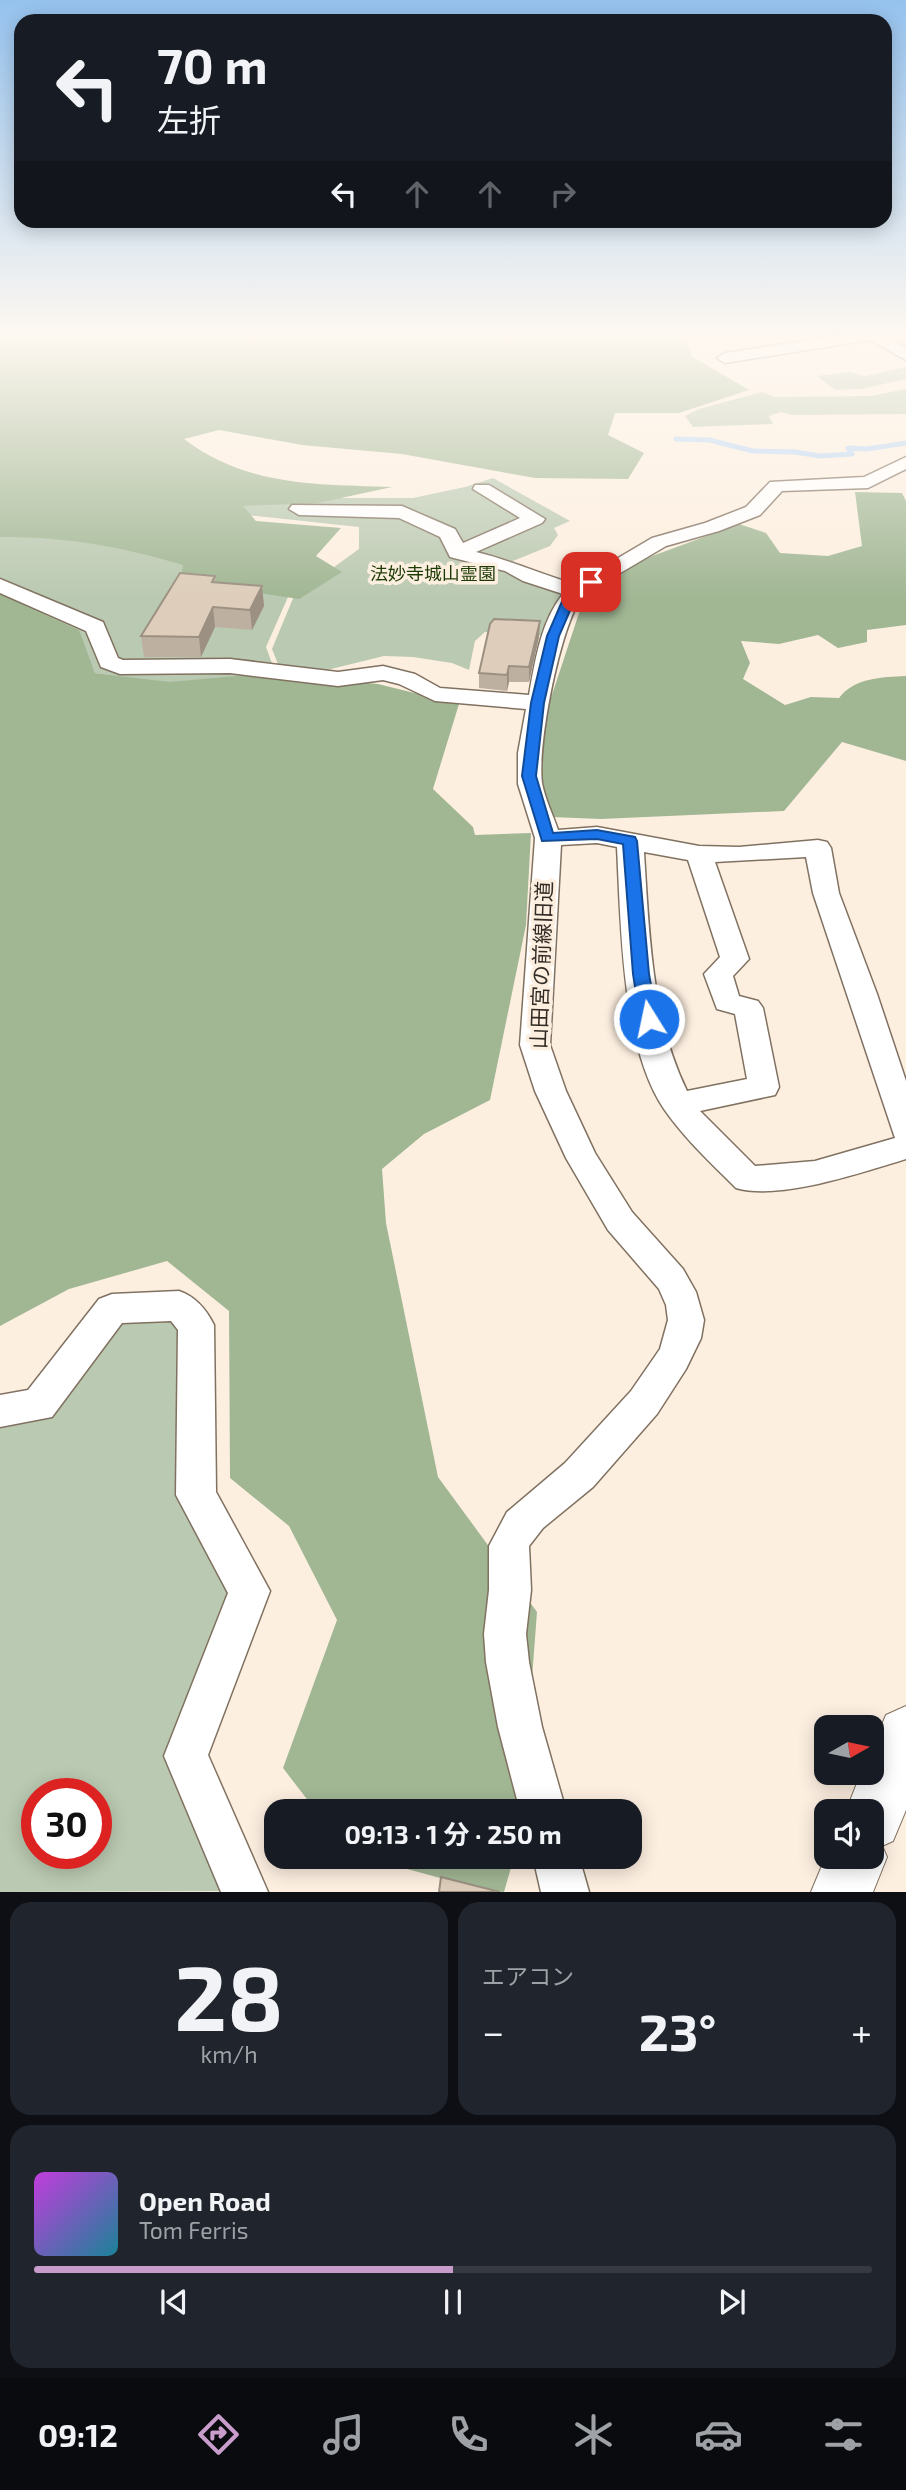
<!DOCTYPE html>
<html lang="ja">
<meta charset="utf-8">
<style>
:root{--surface:#171b24;--page:#20242c;--text:#f1f3f6;--muted:#9ea1a6;--line:#363941;--accent:#c89ccb}
body{margin:0;font-family:"Exo 2","Noto Sans JP",sans-serif;background:var(--page);color:var(--text);height:100vh;display:flex;flex-direction:column;font-size:26px;white-space:nowrap}
*{box-sizing:border-box;margin:0}
p{font-size:23px;color:var(--muted)}
.icon{flex:none;width:38px;height:38px;fill:none;stroke:currentColor;stroke-width:2;stroke-linecap:round;stroke-linejoin:round}
.map{position:relative;height:1892px;overflow:hidden}
.sheet{display:flex;flex-direction:column;gap:10px;padding:10px;background:#0d0f14;flex:1}
.sheet>*{flex:none}
.guide{position:absolute;left:14px;top:14px;width:878px;height:214px;border-radius:21px;box-shadow:0 4px 18px #0003;background:#171b24;color:var(--text);overflow:hidden}
.needle{width:46px;rotate:81deg}
.controls{position:absolute;left:814px;top:1715px;display:grid;gap:14px}
.controls a{display:grid;place-items:center;width:70px;height:70px;border-radius:14px;background:var(--surface);box-shadow:0 4px 18px #0003;font-size:35px}
.speed{position:absolute;left:21px;top:1778px;display:flex;gap:14px;font-size:35px;font-weight:700;text-align:center}
.speed>*{display:grid;place-content:center;width:91px;height:91px;border-radius:50%;background:var(--surface);box-shadow:0 4px 18px #0003;line-height:1}
.speed .limit{border:10px solid #d22;background:#fff;color:#111}
.pin{position:absolute;display:grid;place-items:center;width:60px;height:60px;color:#fff;margin:-30px;border-radius:14px;box-shadow:0 4px 10px #0006}
.me{position:absolute;width:77px;margin:-38px;rotate:350deg;stroke-linejoin:round;filter:drop-shadow(0 0 5px #0008)}
.turn{display:flex;align-items:center;gap:24px;height:147px;padding:0 28px;font-size:32px}
.turn .icon{width:91px;height:91px;stroke-width:2.5}
.turn b{display:block;font-size:49px;line-height:60px}
.lanes{display:flex;align-items:center;height:66px;padding:0 28px;background:#0003;justify-content:center;gap:35px;direction:ltr}
.lanes .off{opacity:.35}
.big{font-size:52px;font-weight:700;line-height:1.1}
.sheet .card{flex:1;display:flex;flex-direction:column;justify-content:center;gap:10px;min-width:0;padding:0 24px;border-radius:21px;background:var(--page)}
.sheet .dial{align-items:center;gap:0}
.dial b{font-size:91px;line-height:1}
.song{display:flex;align-items:center;gap:21px}
.cover{width:84px;height:84px;border-radius:10px;background:linear-gradient(135deg,hsl(290 70% 55%),hsl(190 70% 35%))}
.played{height:7px;border-radius:4px;background:linear-gradient(90deg,var(--accent) 50%,var(--line) 50%)}
.keys{display:flex;justify-content:space-around;direction:ltr}
.heat{display:flex;justify-content:space-between;align-items:center;font-size:38px;direction:ltr}
.sheet .tiles{flex:1;display:grid;gap:10px;grid-template-columns:1fr 1fr}
.card:last-child{grid-column:span 2}
.trip{position:absolute;left:264px;top:1799px;width:378px;height:70px;border-radius:21px;background:var(--surface);box-shadow:0 4px 18px #0003;font-weight:700;line-height:70px;text-align:center}
.tabs{display:flex;height:112px;justify-content:space-around;align-items:center;background:#090b0e;color:var(--muted)}
.tabs .icon{width:49px;height:49px}
.tabs .current{color:var(--accent)}
.tabs b{font-size:32px;color:var(--text)}
.map>svg:first-child{display:block}
.green{fill:#bac9b1;fill-rule:evenodd}
.forest{fill:#a1b794}
.lines{fill:none;stroke-linecap:round;stroke-linejoin:round}
.stream{stroke:#b9d6f6;stroke-width:5}
.minor-casing{stroke:#807160;stroke-width:3}
.major-casing{stroke:#807160;stroke-width:2}
.minor{fill:#fff;fill-rule:evenodd}
.major{fill:#fff;fill-rule:evenodd}
.wall{fill:#beb0a0}
.shaded-wall{fill:#9b9082}
.building{fill:#ddcdba;stroke:#9b9082;stroke-width:2}
.route{fill:#1a73e8;stroke:#114b97;stroke-width:2}
.labels{text-anchor:middle;stroke-width:7;stroke-linejoin:round;paint-order:stroke}
.far-park-label{font-size:18px;fill:#1d3a05;stroke:#fdefe0}
.street-label{font-size:21px;fill:#332c25;stroke:#fdefe0}
</style>
<div class="map">
<svg width="906" height="1892" viewBox="0 0 906 1892">
<rect width="100%" height="100%" fill="#fdefe0"/>
<!-- green -->
<path class="green" d="M906 367V379L862 389 835 390 817 376 849 372 865 376Z
M906 389V414L792 415 781 412 769 416 773 424 693 427 685 416 699 409 762 392 775 397 871 396Z
M493 478 570 521 554 528 558 535 550 546 513 561 512 567 576 591 553 636 485 632 475 641 469 670 452 663 413 657 384 656 327 670 278 664 272 649 294 596 359 549V527L246 515 242 506 304 498H413L465 487Z
M55 524 288 597 266 647 273 666 269 673 189 685 95 673 78 630 0 594V532Z
M179 1306 196 1495 249 1591 186 1756 245 1891 0 1892V1411L39 1405 112 1309ZM37 1794H96V1853H37Z"/>
<!-- forest -->
<path class="forest" d="M0 333H686L691 356 749 390 679 413H615L608 435 644 453 628 479 535 478 402 454 302 445 219 430 184 439C247 487 318 484 392 487L318 503 243 506 256 521 341 528 316 556 342 572 299 599 181 581 183 565C125 547 61 536 0 537Z
M855 492 902 493 906 501V625L867 630V642L838 648 818 635 779 644 741 641 750 663 743 679 785 705 811 697 839 698C854 678 881 677 906 676V761L842 742 784 811 601 819 551 817 538 792 534 749 587 589 636 562 739 524 766 533 780 553 828 556 862 546Z
M0 594 79 630 95 673 170 682 269 673 378 684 459 704 433 789 473 827 475 835 531 833 526 925 490 1100 424 1134 382 1169 386 1223 438 1477 537 1612 522 1811H316L283 1768 337 1620 289 1526 230 1478 229 1311 167 1261 69 1289 0 1326Z
M363 1857H514L504 1892 488 1891Z"/>
<g class="lines">
<!-- stream -->
<path class="stream" d="M676 439 709 440 753 451 795 452 820 456 852 454 848 448 867 449 906 443"/>
<!-- minor casing -->
<g class="minor-casing">
<path id="minor" d="M856 333H881L906 348V360L870 340 725 363 717 358 725 353Z
M906 457V469L868 488 782 491 760 515 719 531 666 546 583 595C560 625 537 746 542 783 545 799 553 815 558 830L597 827 699 846 739 847 818 840 827 842 831 848 839 893 877 994 906 1081V1159C863 1172 779 1201 736 1188 711 1163 684 1138 664 1109 621 1045 621 923 617 847L597 843 561 845 550 1045 566 1091 595 1153 632 1212 683 1269 696 1292 704 1320 701 1338 686 1369 657 1414 593 1487 543 1528 529 1546 531 1590 526 1634 529 1662 542 1727 566 1811H520L498 1727 486 1662 484 1634 489 1590V1546L507 1512 565 1463 631 1391 660 1349 668 1320 666 1305 659 1289 608 1230 566 1158 535 1091 520 1045 535 838 518 784V753L526 709 435 701 399 684 383 680 338 686 230 673 120 674 101 667 86 631 0 593V579L103 622 118 658 123 660 230 659 338 672 383 666 415 674 440 688 529 695C535 661 541 621 563 594L523 581 505 571 450 557 440 537 399 518 299 515 289 509 292 505 402 506 455 529 463 543 520 518 473 489 475 485H489L545 519 542 523 476 552C510 560 540 574 574 584L652 538 705 523 746 507 770 482 864 477ZM644 852 688 860 720 957 704 974 717 1009 735 1014 747 1079 687 1091C651 1017 649 932 644 852ZM806 857 813 893 895 1138 815 1161 755 1166 700 1111 775 1095 779 1087 763 1008 758 1001 739 996 733 976 749 959 715 862Z
M179 1291C196 1297 206 1309 214 1325L216 1492 270 1591 208 1755 268 1892H221L164 1756 228 1593 176 1495 178 1330 171 1321 122 1323 52 1417 0 1427V1395L28 1390 99 1299 112 1294Z
M533 1857H579L589 1892H541Z"/>
</g>
<!-- major casing -->
<g class="major-casing">
<path id="major" d="M906 1706V1810L893 1841 882 1846 887 1857 873 1892H811L826 1856 872 1857V1811H846L861 1773H872V1748L886 1715Z"/>
</g>
<!-- minor -->
<use href="#minor" class="minor"/>
<!-- major -->
<use href="#major" class="major"/>
</g>
<!-- wall -->
<path class="wall" d="M215 576 216 583 262 586 264 606 252 630 215 627 201 657H144L141 636Z
M540 621 539 637 529 682H509L507 691 479 688V673Z"/>
<!-- shaded-wall -->
<path class="shaded-wall" d="M262 586 264 606 252 630 250 610Z
M213 607 215 627 201 657 199 637Z
M540 621 539 637 529 682V667Z
M509 666V682L507 691V675Z"/>
<!-- building -->
<path class="building" d="M180 573 215 576 212 582 262 586 250 610 213 607 199 637 141 636Z
M494 619 540 621 529 667 509 666 507 675 479 673 490 624Z
M441 1877 500 1892H439Z"/>
<!-- sky -->
<linearGradient id="sky" x2="0" y2="1"><stop stop-color="#95c2ee"/><stop offset="0.56" stop-color="#fef8f1"/><stop offset="1" stop-color="#fef8f1" stop-opacity="0"/></linearGradient>
<rect width="906" height="598" fill="url(#sky)"/>
<!-- route -->
<path class="route" d="M587 579 597 582 575 599 559 636 544 703 536 776 553 833 597 830 635 837 637 841 649 974 657 1019 649 1025 640 1019 633 974 623 844 597 839 542 841 522 776 531 703 547 636 564 597Z"/>
<g class="labels">
<!-- far-park labels -->
<g class="far-park-label">
<text x="433" y="580">法妙寺城山霊園</text>
</g>
<!-- street labels -->
<g class="street-label">
<text transform="translate(542 965) rotate(-88)" y="7">山田宮の前線旧道</text>
</g>
</g>
</svg>
<div class="controls">
<a><svg class="needle" viewBox="-14 -14 28 28"><path d="M0-13l5 13h-10z" fill="#e53935"/><path d="M0 13l5-13h-10z" fill="#9ea1a6"/></svg></a>
<a><svg class="icon" aria-label="sound" viewBox="0 0 24 24"><path d="M4 9h4l5-4v14l-5-4H4zM17 9q2 3 0 6"/></svg></a>
</div>
<div class="speed"><div class="limit">30</div></div>
<div class="pin" style="left:591px;top:582px;background:#d93025"><svg class="icon" aria-label="arrive" viewBox="0 0 24 24"><path d="M6 21V4h12l-3 4 3 4H6"/></svg></div>
<svg class="me" style="left:649px;top:1019px" viewBox="-20 -20 40 40"><circle r="17" fill="#1a73e8" stroke="#fff" stroke-width="3"/><path d="M0-11L8 9 0 5-8 9z" fill="#fff"/></svg>
<div class="trip">09:13 · 1 分 · 250 m</div>
<div class="guide">
<div class="turn"><svg class="icon" aria-label="left" viewBox="0 0 24 24"><path d="M17 20v-9H6M10 6l-5 5 5 5"/></svg><div><b>70 m</b>左折</div></div>
<div class="lanes"><svg class="icon" aria-label="left" viewBox="0 0 24 24"><path d="M17 20v-9H6M10 6l-5 5 5 5"/></svg><svg class="icon off" aria-label="ahead" viewBox="0 0 24 24"><path d="M12 20V5M6 11l6-6 6 6"/></svg><svg class="icon off" aria-label="ahead" viewBox="0 0 24 24"><path d="M12 20V5M6 11l6-6 6 6"/></svg><svg class="icon off" aria-label="right" viewBox="0 0 24 24"><path d="M7 20v-9h11M14 6l5 5-5 5"/></svg></div>
</div>
</div>
<section class="sheet">
<div class="tiles">
<div class="card dial"><b>28</b><p>km/h</p></div>
<div class="card"><p>エアコン</p>
<div class="heat"><a>−</a><b class="big">23°</b><a>+</a></div>
</div>
<div class="card">
<div class="song"><i class="cover"></i><div><b>Open Road</b><p>Tom Ferris</p></div></div>
<div class="played"></div>
<div class="keys"><svg class="icon" aria-label="previous" viewBox="0 0 24 24"><path d="M18 5L8 12l10 7zM5 5v14"/></svg><svg class="icon" aria-label="pause" viewBox="0 0 24 24"><path d="M8 5v14M16 5v14"/></svg><svg class="icon" aria-label="next" viewBox="0 0 24 24"><path d="M6 5l10 7-10 7zM19 5v14"/></svg></div>
</div>
</div>
</section>
<nav class="tabs">
<b>09:12</b>
<svg class="icon current" aria-label="directions" viewBox="0 0 24 24"><path d="M12 3l9 9-9 9-9-9zM9 14v-3h6M13 9l2 2-2 2"/></svg>
<svg class="icon" aria-label="music" viewBox="0 0 24 24"><path d="M9 18V5l10-2v13"/><circle cx="6" cy="18" r="3"/><circle cx="16" cy="16" r="3"/></svg>
<svg class="icon" aria-label="phone" viewBox="0 0 24 24"><path d="M5 4h4l2 5-3 2q2 4 5 5l2-3 5 2v4C11 20 4 13 5 4z"/></svg>
<svg class="icon" aria-label="climate" viewBox="0 0 24 24"><path d="M12 3v18M4 7l16 10M4 17L20 7"/></svg>
<svg class="icon" aria-label="car" viewBox="0 0 24 24"><path d="M5 17H2v-5l4-1 3-4h7l3 4 3 1v5h-3M9 17h6M6 11h13"/><circle cx="7" cy="17" r="2"/><circle cx="17" cy="17" r="2"/></svg>
<svg class="icon" aria-label="filters" viewBox="0 0 24 24"><path d="M4 7h16M4 17h16"/><circle cx="9" cy="7" r="2"/><circle cx="15" cy="17" r="2"/></svg>
</nav>
